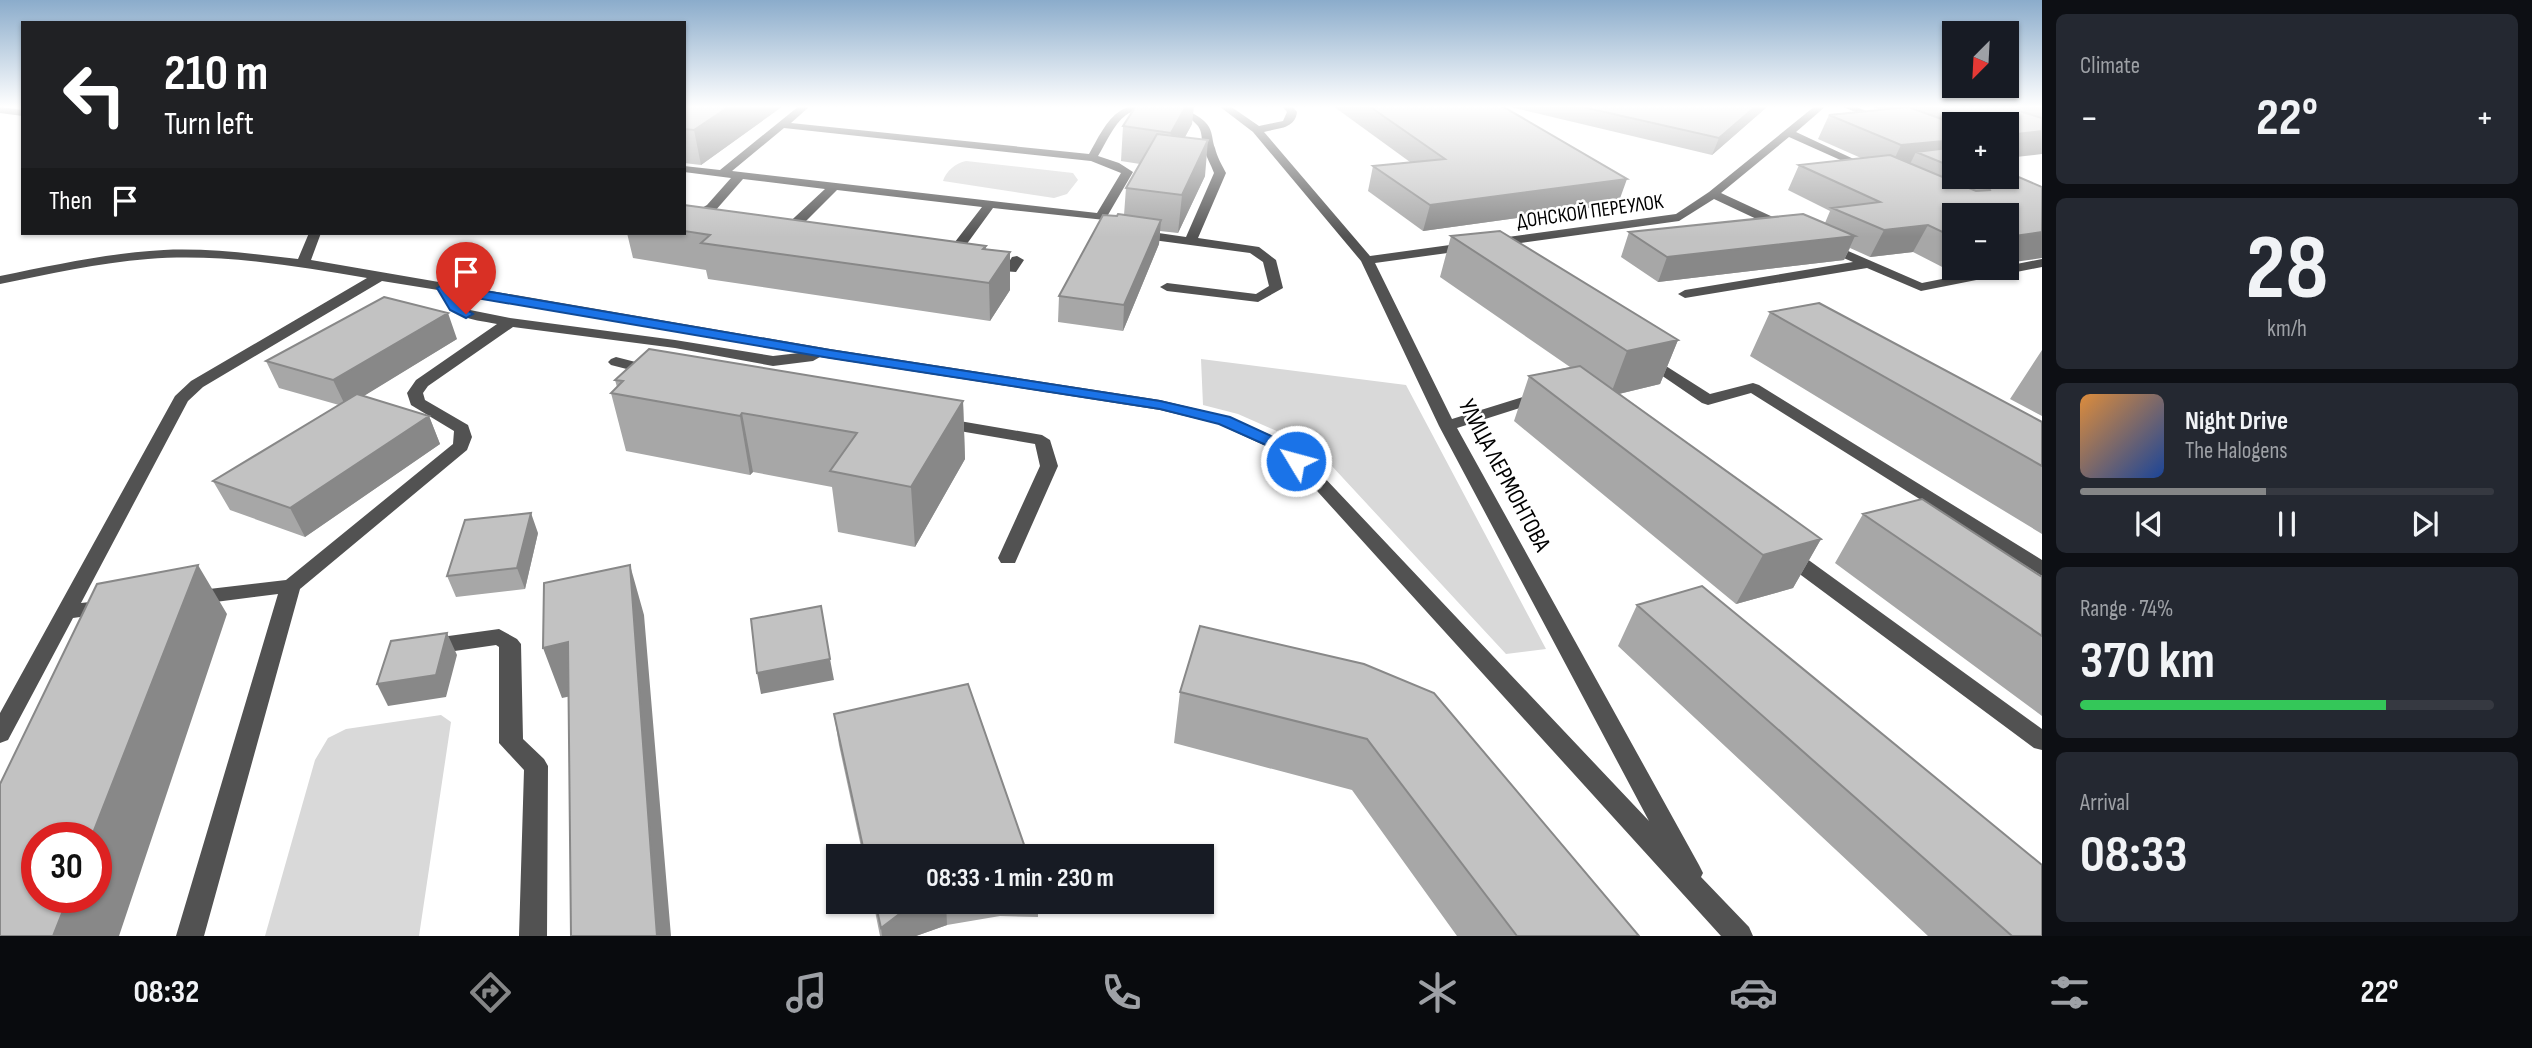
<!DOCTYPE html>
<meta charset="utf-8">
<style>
:root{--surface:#171b24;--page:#242831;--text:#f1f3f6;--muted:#9ea1a6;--line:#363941;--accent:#858687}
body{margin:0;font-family:"Sofia Sans Condensed",sans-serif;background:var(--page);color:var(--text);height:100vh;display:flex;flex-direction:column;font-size:26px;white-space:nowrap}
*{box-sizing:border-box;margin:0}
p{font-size:23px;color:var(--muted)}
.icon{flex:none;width:38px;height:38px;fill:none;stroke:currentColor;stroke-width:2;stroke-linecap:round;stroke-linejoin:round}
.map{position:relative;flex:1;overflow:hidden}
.side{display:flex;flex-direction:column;gap:14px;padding:14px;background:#0d0f14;width:490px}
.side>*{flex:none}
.guide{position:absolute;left:21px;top:21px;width:665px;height:214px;border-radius:0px;box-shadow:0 2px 5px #0004;background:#202124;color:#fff;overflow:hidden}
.needle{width:46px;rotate:204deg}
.controls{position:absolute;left:1942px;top:21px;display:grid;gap:14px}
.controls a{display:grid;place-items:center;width:77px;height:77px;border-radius:0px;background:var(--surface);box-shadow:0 2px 5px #0004;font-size:35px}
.speed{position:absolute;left:21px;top:822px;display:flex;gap:14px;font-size:35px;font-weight:700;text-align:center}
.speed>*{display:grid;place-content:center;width:91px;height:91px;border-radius:50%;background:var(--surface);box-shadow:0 2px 5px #0004;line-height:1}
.speed .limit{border:10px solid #d22;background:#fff;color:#111}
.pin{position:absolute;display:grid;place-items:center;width:60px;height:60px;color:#fff;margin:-72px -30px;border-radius:50% 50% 50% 0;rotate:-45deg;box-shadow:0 0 7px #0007}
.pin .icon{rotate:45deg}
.me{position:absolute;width:77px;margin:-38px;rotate:307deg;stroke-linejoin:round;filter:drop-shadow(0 0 5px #0008)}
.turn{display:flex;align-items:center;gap:24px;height:147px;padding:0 28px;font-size:32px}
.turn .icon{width:91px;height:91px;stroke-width:2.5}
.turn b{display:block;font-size:49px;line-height:60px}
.then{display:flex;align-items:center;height:66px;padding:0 28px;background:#0003;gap:14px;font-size:26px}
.big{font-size:52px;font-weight:700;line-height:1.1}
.side .widget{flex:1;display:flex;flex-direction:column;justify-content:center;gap:10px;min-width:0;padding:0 24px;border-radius:10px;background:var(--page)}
.side .dial{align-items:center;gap:0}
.dial b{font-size:91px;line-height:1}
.song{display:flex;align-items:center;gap:21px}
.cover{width:84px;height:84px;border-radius:10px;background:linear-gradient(135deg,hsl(30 70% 55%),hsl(220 70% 35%))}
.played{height:7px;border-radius:4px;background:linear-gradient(90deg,var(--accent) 45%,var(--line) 45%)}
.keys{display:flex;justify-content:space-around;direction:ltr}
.heat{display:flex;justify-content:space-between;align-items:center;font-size:38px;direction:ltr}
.charge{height:10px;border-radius:5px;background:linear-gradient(90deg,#34c759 74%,var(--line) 0)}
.trip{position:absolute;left:826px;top:844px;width:388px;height:70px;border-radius:0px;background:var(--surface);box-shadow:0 2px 5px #0004;font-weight:700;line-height:70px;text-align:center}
.tabs{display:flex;height:112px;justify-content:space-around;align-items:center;background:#090b0e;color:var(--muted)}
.tabs .icon{width:49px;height:49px}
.tabs .current{color:var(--accent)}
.tabs b{font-size:32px;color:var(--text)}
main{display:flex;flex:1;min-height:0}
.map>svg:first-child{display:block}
.green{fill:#d9d9d9}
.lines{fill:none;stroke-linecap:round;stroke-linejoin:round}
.minor{fill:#525252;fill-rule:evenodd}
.wall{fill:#a7a7a7}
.shaded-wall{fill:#888}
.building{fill:#c2c2c2;stroke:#888;stroke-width:2}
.route{fill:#1a73e8;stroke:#114b97;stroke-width:2}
.labels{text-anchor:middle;stroke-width:5;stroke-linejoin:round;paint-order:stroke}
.far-street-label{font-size:21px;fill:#000;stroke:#fff}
.street-label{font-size:24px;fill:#000;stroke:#fff}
</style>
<main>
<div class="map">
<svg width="2042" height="936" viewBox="0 0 2042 936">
<rect width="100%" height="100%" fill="#fff"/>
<!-- green -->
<path class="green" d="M966 161 1073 173 1078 180 1067 194 1054 198 943 181C946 171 956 163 966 161Z
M1201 359 1406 385 1546 649 1506 654 1330 464 1279 432 1238 414 1203 405Z
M441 715 451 722 419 936H265L315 760 328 738 346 729Z"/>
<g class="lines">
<!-- minor -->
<path class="minor" d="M799 106H810L791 123 1089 154C1097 140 1106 120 1120 111 1141 97 1196 105 1209 127 1213 134 1212 141 1215 148 1217 157 1222 165 1226 173L1198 238 1259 247 1276 260 1283 288 1258 302 1167 291 1160 287 1167 283 1256 294 1269 286 1263 262 1250 253 1138 238 1132 234 1138 230 1186 237 1214 173C1211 165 1206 156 1203 147 1201 140 1203 133 1198 126 1184 108 1145 102 1126 115 1113 125 1106 143 1098 156L1119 163 1133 172 1105 220 993 208 953 263 948 264 941 260 982 207 837 190 789 238 785 239 779 235 781 230 825 189 743 179 715 211 684 227V218L707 205 731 178 684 172V166L720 170ZM784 128 1091 161 1121 173 1097 213 732 171Z
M1219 106H1230L1259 126 1283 121 1287 112 1282 106H1292L1297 112C1295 129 1278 128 1264 132L1370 256 1676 214 1709 192 1815 106H1826L1796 132 1875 169 1865 171 1789 137 1721 193 1788 224V230H1780L1714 199 1679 221 1375 263 1452 419 1542 391 1550 396 1548 399 1457 428 1699 865 1703 873 1701 877 1749 927 1753 936H1721L1308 481 1272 449 1218 424 1160 410 820 357 813 361 773 366 675 348 513 327 428 386 423 393 425 400 468 425 472 437 467 450 300 589 204 936H176L278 594 192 605 185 603 182 598 185 593 192 591 286 580 453 444 454 431 411 405 407 393 416 380 497 324C467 318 454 320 438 290L382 281 203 387 188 401 81 603 108 600 115 602 118 607 115 612 73 618 8 740 0 743V713L175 396 191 381 367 278C295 266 221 253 148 259 98 263 49 274 0 284V276C54 265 109 253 164 250 209 248 254 254 298 259L309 233H321L311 260 830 349 1160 400 1230 417 1284 441 1320 473 1649 821 1439 426 1361 261 1253 132ZM454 293 799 353 773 356 675 340 510 318 470 310 460 304Z
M1841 106H1854L1888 120 1879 122Z
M0 107 23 110V116L0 113Z
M1825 241 1922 283 2042 259V267L1921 291 1867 268 1685 298 1678 294 1685 290 1853 262 1820 248 1819 245Z
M1017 256 1024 260 1016 272 987 270 980 266 987 262 1007 265 1012 257Z
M1647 354 1710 394 1753 383 1759 385 2042 560V576L1751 393 1708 405 1702 403 1642 362 1639 359Z
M616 357 659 368 662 371 654 376 611 365 608 362 611 359Z
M942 418 1042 435 1050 440 1058 466 1015 563H1001L998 558 1040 466 1035 444 936 427 934 423Z
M1785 547 1792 548 2042 729V750L2034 748 1778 558 1775 553 1778 548Z
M499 629 517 639 521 644 523 739 544 759 548 766 547 936H519L524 770 499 743V647L496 645 427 655 419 652 416 647 419 642 427 639Z"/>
</g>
<!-- wall -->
<path class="wall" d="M684 106H783L701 165 684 163Z
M1333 106H1502L1618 204 1423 231 1368 191 1373 166 1410 162Z
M1506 106H1768L1712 155Z
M1869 106H2042V154L2007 124H1955V177H2007L2042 187 1955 215V268L1950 271 1913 252 1870 257 1850 248 1844 260 1658 282 1621 257 1629 232 1825 223 1830 211 1788 190 1799 165 1861 158 1818 139 1829 115 1880 110Z
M1192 124 1185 137 1205 176 1178 233 1160 231 1159 244 1123 331 1058 322 1059 296 1117 216 1124 215 1126 188 1140 164 1121 161 1123 126Z
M684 205 986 246V249L1010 252V290L990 321 708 279 706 270 633 258 627 233H684Z
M414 233H437L433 235Z
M1451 236 1678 340 1660 384 1619 394 1821 539 1793 588 1736 604 1514 421 1529 376 1570 367 1440 277Z
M1770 312 2042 422V534L1750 356Z
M457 339 363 396 429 416 440 444 305 537 230 510 213 481 339 405 279 388 266 361Z
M2042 350V416L2010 399Z
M615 380 963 401 965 459 915 547 838 532 832 487 753 472 750 475 626 451 611 393 617 387Z
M1863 514 2042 577V716L1835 563Z
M538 533 525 589 456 597 447 576Z
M1637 605 2042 936H1928L1618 646Z
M1364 664 1639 936H1457L1352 790 1174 743 1180 692Z
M834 714 1028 856H863L839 745Z
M873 901H1038V917L1000 916 947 925 916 936H880Z"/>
<!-- shaded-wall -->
<path class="shaded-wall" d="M730 106H783L701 165 694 130Z
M1186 106H1194L1192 124 1168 168 1171 133Z
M1756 106H1768L1712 155 1719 138Z
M2042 131V154L2007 158V135Z
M1208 140 1205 176 1178 233 1182 195Z
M1955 140V163L1916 152 1908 168 1889 170 1901 145Z
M1627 179 1618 204 1423 231 1430 205Z
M1161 220 1159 244 1123 331 1124 305Z
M1928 225 1913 252 1870 257 1884 230Z
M2042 232V258L2007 263V237Z
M1855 236 1844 260 1658 282 1667 257Z
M1010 252V290L990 321 989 283Z
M1955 263V268H1970L1950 271Z
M448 313 457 339 346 407 333 380Z
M1678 340 1660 384 1610 396 1627 351Z
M963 401 965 459 915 547 911 487Z
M742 413 753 472 750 475 740 416Z
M429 416 440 444 305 537 290 508Z
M531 513 538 533 525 589 517 568Z
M1821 539 1793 588 1736 604 1763 555Z
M198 565 227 614 119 936H53L68 898H96V838H91Z
M630 565 644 615 671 936H657Z
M447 633 457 655 446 697 388 706 377 684Z
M568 642 586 693 562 698 543 648Z
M830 659 834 680 761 694 757 673Z
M924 901H946L947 925 916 936H882L881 928 910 906Z"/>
<!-- building -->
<path class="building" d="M684 106H730L694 130 684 129Z
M1136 106H1186L1171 133 1123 126Z
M1369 106H1502L1627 179 1430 205 1373 166 1445 159Z
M1578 106H1756L1719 138Z
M1935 106H2018L2019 111 2042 118V131L2007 135V124H1969L1968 118Z
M1908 107 1956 124H1955V140L1901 145 1829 115Z
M1157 134 1208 140 1182 195 1126 188Z
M1948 148 1955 151V168L1916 152Z
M1890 155 1976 191 1990 190 1987 182 1976 177H2007V172L2042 187V232L2007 237V215H1955V238L1928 225 1884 230 1832 208 1880 202 1799 165Z
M684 205 986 246 983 249 1010 252 989 283 701 243 710 235 684 231Z
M1118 214 1161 220 1124 305 1059 296 1103 215 1117 216Z
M1803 214 1855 236 1667 257 1629 232Z
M1500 231 1678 340 1627 351 1451 236Z
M384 297 448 313 333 380 266 361Z
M1819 303 2042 422V466L1770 312Z
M649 349 963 401 911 487 830 471 857 433 742 413 740 416 611 393 623 381 615 380Z
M1580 366 1821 539 1763 555 1529 376Z
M357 394 429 416 290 508 213 481Z
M1922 499 2042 577V636L1863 514Z
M531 513 517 568 447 576 465 520Z
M198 565 91 838H37V898H68L53 936H0V784L97 584Z
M630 565 657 936H571L568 642 543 648 544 583Z
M1702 586 2042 865V936H2012L1637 605Z
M821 606 830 659 757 673 751 619Z
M1200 626 1364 664 1434 693 1639 936H1517L1367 739 1180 692Z
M447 633 436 675 377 684 391 641Z
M968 684 1028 856H865L834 714Z
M875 901H924L910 906 881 928Z"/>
<!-- sky -->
<linearGradient id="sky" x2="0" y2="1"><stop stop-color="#8baccb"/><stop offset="0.45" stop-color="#fff"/><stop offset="1" stop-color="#fff" stop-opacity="0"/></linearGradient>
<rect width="2042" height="237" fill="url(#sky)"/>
<!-- route -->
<path class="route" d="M444 284 830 350 1160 401 1230 417 1284 442 1304 461 1302 464H1290L1273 448 1219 424 1160 409 830 358 453 294 459 304 473 314 466 318 450 310 437 288Z"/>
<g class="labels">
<!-- far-street labels -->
<g class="far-street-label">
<text transform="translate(1590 211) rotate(-8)" y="7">ДОНСКОЙ ПЕРЕУЛОК</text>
</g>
<!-- street labels -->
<g class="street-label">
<text transform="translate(1505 475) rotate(62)" y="8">УЛИЦА ЛЕРМОНТОВА</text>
</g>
</g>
</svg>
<div class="controls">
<a><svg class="needle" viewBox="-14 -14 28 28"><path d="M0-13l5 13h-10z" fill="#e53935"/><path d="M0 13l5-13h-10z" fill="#9ea1a6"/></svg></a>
<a>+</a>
<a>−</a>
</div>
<div class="speed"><div class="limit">30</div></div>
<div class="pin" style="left:466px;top:314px;background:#d93025"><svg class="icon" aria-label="arrive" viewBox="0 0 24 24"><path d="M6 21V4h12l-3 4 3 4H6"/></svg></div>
<svg class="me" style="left:1296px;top:461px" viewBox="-20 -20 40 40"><circle r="17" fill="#1a73e8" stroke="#fff" stroke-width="3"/><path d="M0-11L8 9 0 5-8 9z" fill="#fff"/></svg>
<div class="trip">08:33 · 1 min · 230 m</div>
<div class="guide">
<div class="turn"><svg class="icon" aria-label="left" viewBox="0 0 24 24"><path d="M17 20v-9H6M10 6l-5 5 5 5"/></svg><div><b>210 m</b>Turn left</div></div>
<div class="then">Then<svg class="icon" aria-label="arrive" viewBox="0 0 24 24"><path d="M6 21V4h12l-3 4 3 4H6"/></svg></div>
</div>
</div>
<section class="side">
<div class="widget"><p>Climate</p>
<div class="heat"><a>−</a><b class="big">22°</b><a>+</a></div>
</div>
<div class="widget dial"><b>28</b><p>km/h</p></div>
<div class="widget">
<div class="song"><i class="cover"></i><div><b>Night Drive</b><p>The Halogens</p></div></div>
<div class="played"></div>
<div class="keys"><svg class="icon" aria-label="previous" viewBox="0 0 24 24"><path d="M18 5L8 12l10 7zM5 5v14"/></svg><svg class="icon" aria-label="pause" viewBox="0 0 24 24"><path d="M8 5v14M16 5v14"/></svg><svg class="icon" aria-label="next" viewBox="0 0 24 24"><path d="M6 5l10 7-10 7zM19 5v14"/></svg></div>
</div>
<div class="widget"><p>Range · 74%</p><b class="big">370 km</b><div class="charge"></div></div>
<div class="widget"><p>Arrival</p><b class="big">08:33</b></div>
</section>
</main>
<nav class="tabs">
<b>08:32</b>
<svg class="icon current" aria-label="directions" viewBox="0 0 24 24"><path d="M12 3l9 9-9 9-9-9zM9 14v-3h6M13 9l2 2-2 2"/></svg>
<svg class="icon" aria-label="music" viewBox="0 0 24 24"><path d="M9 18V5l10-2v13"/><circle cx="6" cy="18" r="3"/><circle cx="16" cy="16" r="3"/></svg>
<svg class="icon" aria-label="phone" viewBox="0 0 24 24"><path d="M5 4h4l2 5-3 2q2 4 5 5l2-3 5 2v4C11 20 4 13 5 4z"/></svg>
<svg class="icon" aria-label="climate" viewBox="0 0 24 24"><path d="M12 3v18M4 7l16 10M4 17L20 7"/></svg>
<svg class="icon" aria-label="car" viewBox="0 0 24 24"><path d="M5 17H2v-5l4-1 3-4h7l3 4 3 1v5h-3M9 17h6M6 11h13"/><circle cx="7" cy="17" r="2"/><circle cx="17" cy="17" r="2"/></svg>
<svg class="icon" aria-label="filters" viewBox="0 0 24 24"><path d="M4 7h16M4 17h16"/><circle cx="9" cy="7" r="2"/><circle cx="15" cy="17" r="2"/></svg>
<b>22°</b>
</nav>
